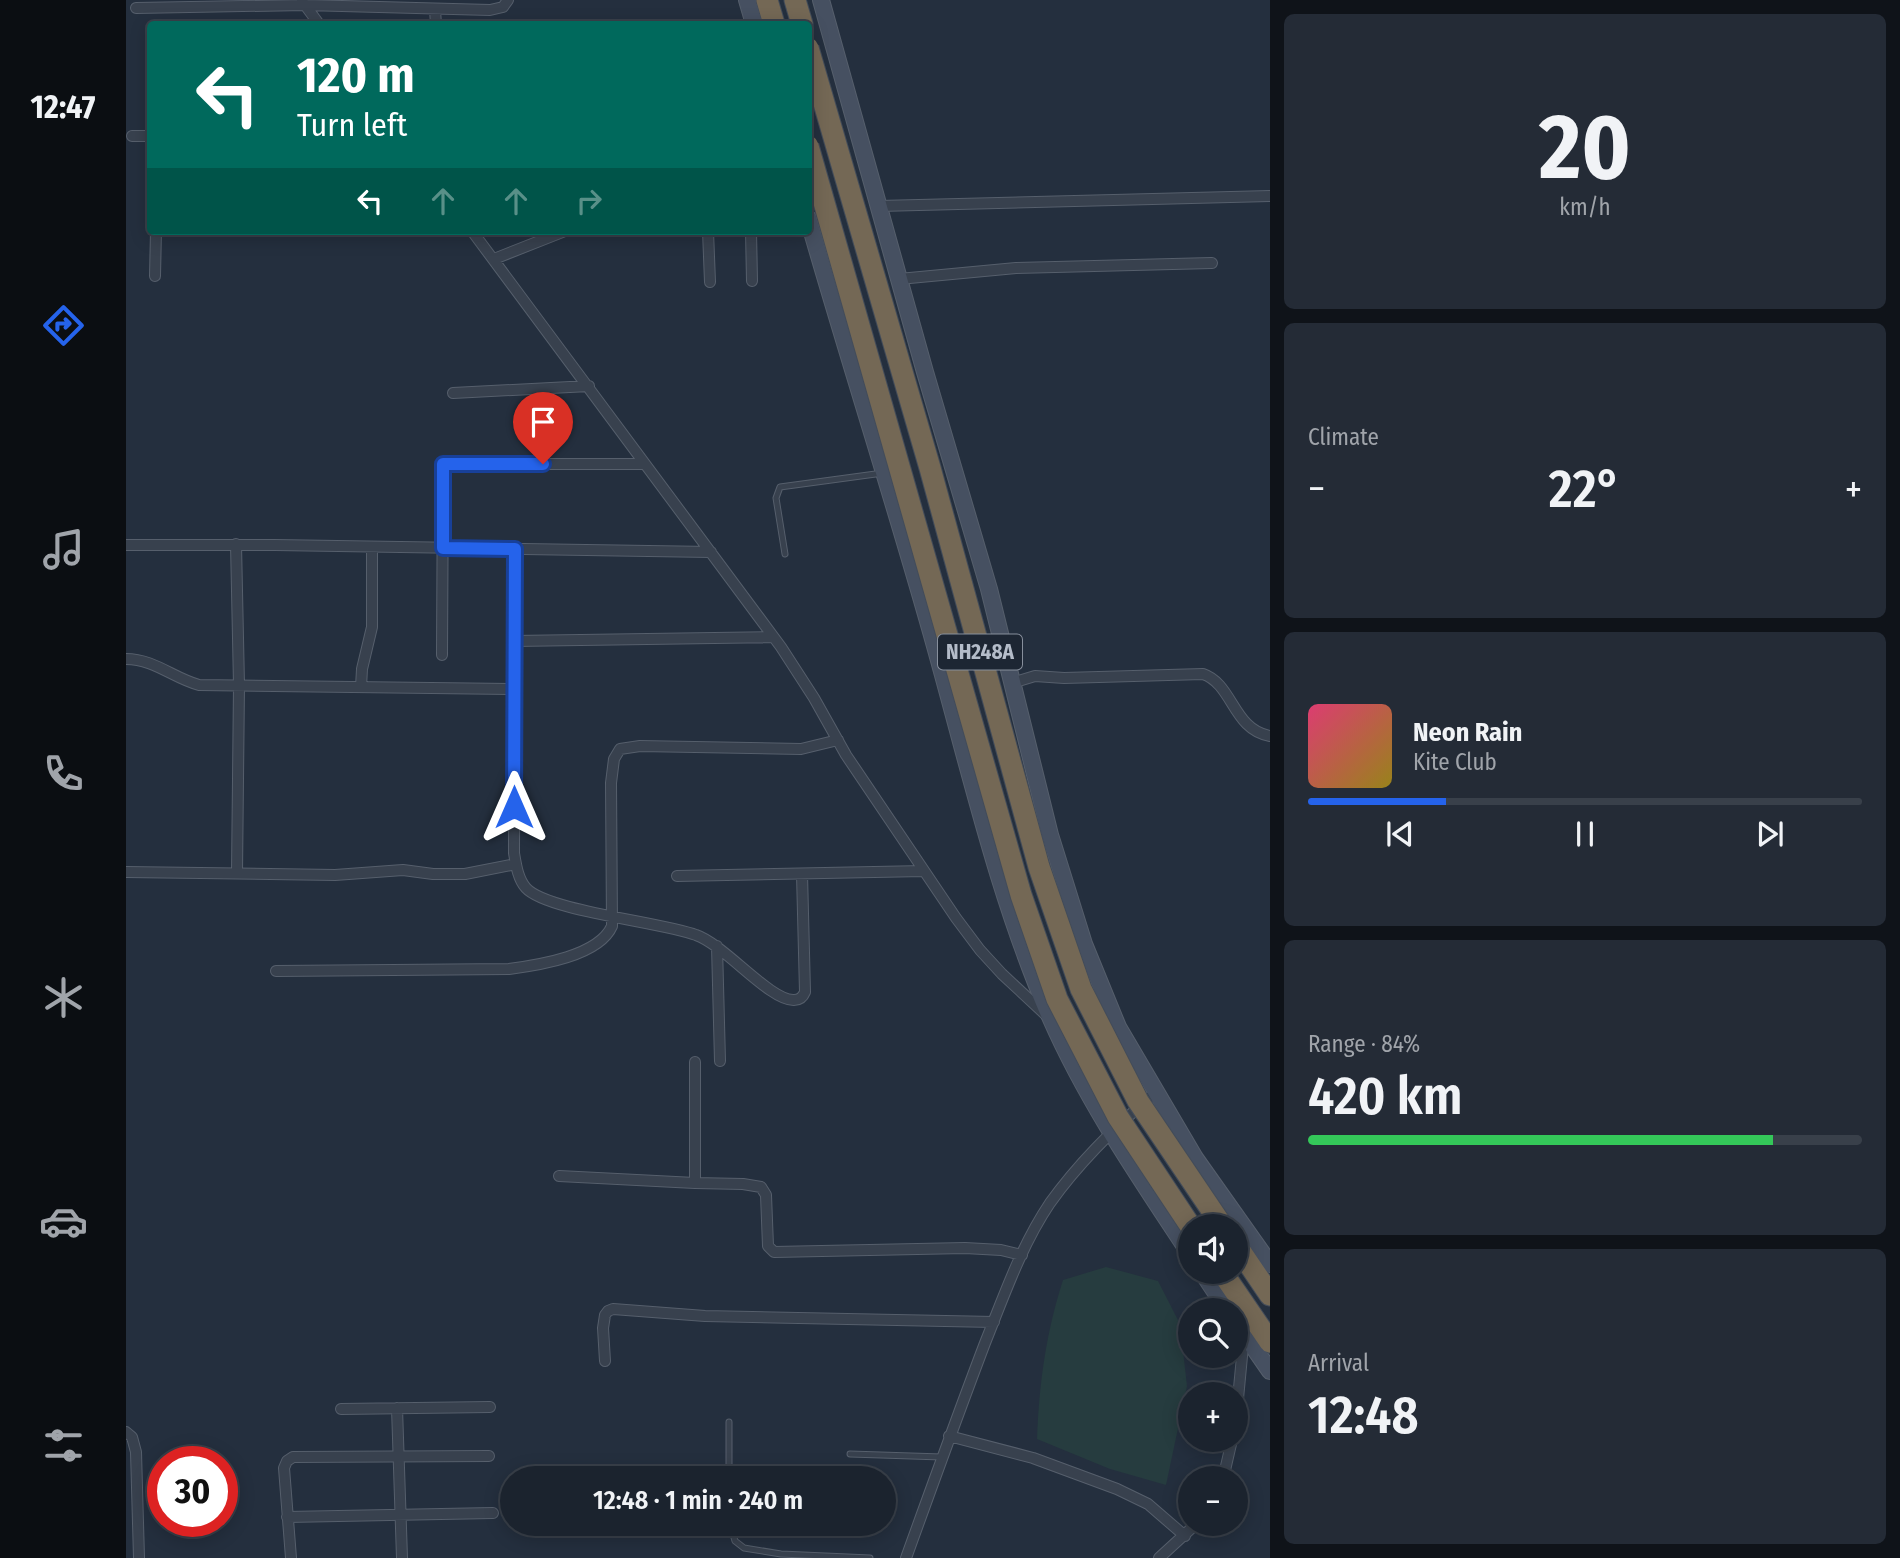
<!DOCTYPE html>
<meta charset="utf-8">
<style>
:root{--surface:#1b232e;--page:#242b36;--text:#f1f3f6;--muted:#a0a4aa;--line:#39404a;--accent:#2563eb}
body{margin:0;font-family:"Fira Sans Condensed",sans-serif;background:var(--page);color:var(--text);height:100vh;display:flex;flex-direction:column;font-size:26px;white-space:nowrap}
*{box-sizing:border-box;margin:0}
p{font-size:23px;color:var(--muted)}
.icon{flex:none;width:38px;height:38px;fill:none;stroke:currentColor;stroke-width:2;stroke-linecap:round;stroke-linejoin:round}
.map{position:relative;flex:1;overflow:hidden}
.panel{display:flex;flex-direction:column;gap:14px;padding:14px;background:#0f1319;width:630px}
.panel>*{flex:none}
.guide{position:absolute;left:21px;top:21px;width:665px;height:214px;border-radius:7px;box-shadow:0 4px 18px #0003,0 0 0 2px var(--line);background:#00695c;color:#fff;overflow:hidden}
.buttons{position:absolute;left:1052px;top:1214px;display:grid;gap:14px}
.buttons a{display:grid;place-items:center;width:70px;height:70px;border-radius:50%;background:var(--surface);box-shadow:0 4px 18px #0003,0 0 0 2px var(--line);font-size:35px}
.speed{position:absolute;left:21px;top:1446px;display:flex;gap:14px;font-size:35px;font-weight:700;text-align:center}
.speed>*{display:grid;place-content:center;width:91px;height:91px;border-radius:50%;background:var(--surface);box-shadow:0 4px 18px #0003,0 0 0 2px var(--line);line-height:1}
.speed .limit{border:10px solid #d22;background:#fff;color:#111}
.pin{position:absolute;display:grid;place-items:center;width:60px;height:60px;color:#fff;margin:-72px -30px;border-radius:50% 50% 50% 0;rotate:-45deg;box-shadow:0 0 7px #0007}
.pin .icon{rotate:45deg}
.me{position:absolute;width:77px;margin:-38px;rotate:0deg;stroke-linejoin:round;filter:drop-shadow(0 0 5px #0008)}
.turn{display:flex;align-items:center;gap:24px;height:147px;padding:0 35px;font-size:32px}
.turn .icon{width:91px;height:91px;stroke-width:2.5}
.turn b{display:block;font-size:49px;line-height:60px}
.lanes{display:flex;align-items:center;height:66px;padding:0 35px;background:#0003;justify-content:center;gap:35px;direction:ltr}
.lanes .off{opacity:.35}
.big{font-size:52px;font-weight:600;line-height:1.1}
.panel .card{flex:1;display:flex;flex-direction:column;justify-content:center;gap:10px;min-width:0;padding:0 24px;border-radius:10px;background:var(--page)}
.panel .dial{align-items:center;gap:0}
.dial b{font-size:91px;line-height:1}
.song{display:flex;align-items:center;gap:21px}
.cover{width:84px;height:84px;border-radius:10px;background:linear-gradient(135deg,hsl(340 70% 55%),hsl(50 70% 35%))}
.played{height:7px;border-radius:4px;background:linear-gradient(90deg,var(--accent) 25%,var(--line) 25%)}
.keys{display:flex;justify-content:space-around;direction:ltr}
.heat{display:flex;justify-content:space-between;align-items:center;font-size:38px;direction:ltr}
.charge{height:10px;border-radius:5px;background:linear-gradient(90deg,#34c759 84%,var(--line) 0)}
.trip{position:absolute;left:374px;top:1466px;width:396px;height:70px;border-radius:35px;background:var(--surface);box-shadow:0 4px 18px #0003,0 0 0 2px var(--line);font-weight:600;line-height:70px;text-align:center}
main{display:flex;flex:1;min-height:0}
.menu{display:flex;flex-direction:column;width:126px;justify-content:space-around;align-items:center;background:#0b0e12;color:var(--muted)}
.menu .icon{width:49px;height:49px}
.menu .selected{color:var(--accent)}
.menu b{font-size:32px;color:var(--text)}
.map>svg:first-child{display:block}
.green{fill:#263c3f}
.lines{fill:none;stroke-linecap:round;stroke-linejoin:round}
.lane-casing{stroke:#565f6c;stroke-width:7}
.street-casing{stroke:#565f6c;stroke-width:12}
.secondary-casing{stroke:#565f6c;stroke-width:18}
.highway-casing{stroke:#434c59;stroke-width:23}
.lane{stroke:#38414e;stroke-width:5}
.street{stroke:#38414e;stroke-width:10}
.secondary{stroke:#465061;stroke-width:16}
.highway{stroke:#746855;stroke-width:21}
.highway-bridge-casing{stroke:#434c59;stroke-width:23;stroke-linecap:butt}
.highway-bridge{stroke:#746855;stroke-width:21}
.route-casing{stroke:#184099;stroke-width:18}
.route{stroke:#2563eb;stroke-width:12}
.labels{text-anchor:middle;stroke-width:7;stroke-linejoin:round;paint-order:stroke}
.shield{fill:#1d2633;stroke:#878f9c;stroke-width:2}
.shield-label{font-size:21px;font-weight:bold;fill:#b4bcc9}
</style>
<main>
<nav class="menu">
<b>12:47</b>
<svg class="icon selected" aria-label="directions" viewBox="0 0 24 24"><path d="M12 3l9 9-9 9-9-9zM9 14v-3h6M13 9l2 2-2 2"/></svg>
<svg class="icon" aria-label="music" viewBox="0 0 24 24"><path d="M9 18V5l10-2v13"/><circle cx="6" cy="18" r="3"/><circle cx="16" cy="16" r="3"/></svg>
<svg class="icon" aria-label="phone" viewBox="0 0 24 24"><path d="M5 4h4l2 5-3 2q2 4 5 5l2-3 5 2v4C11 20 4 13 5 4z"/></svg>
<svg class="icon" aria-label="climate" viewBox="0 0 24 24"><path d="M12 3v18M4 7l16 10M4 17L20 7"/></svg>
<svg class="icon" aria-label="car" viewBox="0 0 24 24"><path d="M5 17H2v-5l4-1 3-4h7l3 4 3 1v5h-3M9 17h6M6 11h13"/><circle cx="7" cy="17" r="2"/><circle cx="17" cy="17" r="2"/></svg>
<svg class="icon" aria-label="filters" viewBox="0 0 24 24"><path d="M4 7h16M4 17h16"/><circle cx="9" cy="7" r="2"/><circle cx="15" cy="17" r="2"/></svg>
</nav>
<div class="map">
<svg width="1144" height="1558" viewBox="0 0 1144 1558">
<rect width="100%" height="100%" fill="#242f3e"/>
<!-- green -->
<path class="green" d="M980 1267 1032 1281 1054 1324 1061 1386 1040 1485 984 1469 911 1439C913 1383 920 1333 937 1280Z"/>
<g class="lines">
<!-- lane casing -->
<g class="lane-casing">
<path id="lane" d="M659 554 650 498 654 487 757 473
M603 1422V1479
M724 1454 816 1457
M604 1524 609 1541 618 1548 655 1554 744 1558"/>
</g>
<!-- street casing -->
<g class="street-casing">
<path id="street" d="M176 1 193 24
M10 8 179 5 364 10 377 7 382 0
M309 10 310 24
M6 136H24
M753 206 1144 196
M346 231 655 647 688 698 720 755 830 918 854 950 876 974 920 1015
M582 231 584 282
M625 231 626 281
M368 259 439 231
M29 276 30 231
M773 279 890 268 1086 263
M327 393 463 386
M110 544 113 685 111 873
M0 545H149L585 552
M389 549 388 853C390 865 392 879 400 888 421 911 535 922 570 935 599 945 644 1001 668 1000 674 1000 677 997 679 992L676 874
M388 641 647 637
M316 655 317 464H518
M0 659C28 659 47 678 73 685L388 689
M886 683 909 676 938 678 1077 674C1107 684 1107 730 1144 736
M235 687 236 669 246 627V547
M0 872 209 875 277 870 307 874H339L390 864
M551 876 798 871
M591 946 594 1061
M150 971 383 969C413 965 473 956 486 926L485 783 488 759 494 749 514 746 675 749 712 740
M433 1176 569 1183 617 1184 635 1187 640 1195 642 1246 648 1252 839 1248 875 1250 896 1255
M569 1183V1062
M479 1361 477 1328 479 1315 482 1311 487 1309 579 1316 868 1322
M271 1408 276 1558
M215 1409 364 1407
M1110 1420 1118 1335
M0 1432 6 1437 10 1452 13 1558
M823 1436 907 1458 991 1489 1022 1504 1059 1536
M1097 1479 1106 1440
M161 1517 367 1513
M165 1558 158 1468 161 1461 167 1457 363 1456
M780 1558C806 1486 832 1414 859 1343 878 1296 895 1246 924 1203 954 1161 991 1125 1030 1092
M1033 1558 1070 1524"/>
</g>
<!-- secondary casing -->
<g class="secondary-casing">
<path id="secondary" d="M621 0 628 24
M695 0 799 372 863 589 924 835 958 944 992 1027 1069 1158 1144 1264
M682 218C723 361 769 503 809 646 844 771 873 900 925 1019 962 1103 1014 1178 1064 1254
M1076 1272 1102 1311
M1110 1322 1144 1371"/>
</g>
<!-- highway casing -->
<g class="highway-casing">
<path id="highway" d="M641 0 648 24
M669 0 676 24
M1110 1245 1144 1295
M1096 1272 1144 1342"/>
</g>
<!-- lane -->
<use href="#lane" class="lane"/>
<!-- street -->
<use href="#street" class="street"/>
<!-- secondary -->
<use href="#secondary" class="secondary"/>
<!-- highway -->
<use href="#highway" class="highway"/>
<!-- highway-bridge casing -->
<g class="highway-bridge-casing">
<path id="highway-bridge" d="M682 48 804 468 913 867 955 989 1012 1101 1097 1227
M682 146 895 895 931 999 992 1117 1065 1227"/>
</g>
<!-- highway-bridge -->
<use href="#highway-bridge" class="highway-bridge"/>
</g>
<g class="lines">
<!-- route casing -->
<g class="route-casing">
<path id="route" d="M388 807 389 549 317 548V464H417"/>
</g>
<!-- route -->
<use href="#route" class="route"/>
</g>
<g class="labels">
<!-- shield labels -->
<rect class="shield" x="812" y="634.5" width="84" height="35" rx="5"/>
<g class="shield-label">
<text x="854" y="659">NH248A</text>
</g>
</g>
</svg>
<div class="buttons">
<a><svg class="icon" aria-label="sound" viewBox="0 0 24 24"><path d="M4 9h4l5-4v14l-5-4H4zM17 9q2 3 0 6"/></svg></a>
<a><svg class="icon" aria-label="search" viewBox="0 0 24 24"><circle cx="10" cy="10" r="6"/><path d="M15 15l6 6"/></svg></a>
<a>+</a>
<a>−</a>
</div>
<div class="speed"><div class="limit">30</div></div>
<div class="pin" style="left:417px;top:464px;background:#d93025"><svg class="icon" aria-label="arrive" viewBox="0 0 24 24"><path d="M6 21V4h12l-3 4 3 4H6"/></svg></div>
<svg class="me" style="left:388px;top:807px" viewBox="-20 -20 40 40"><path d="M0-17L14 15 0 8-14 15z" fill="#2563eb" stroke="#fff" stroke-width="4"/></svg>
<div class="trip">12:48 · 1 min · 240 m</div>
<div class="guide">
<div class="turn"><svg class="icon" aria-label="left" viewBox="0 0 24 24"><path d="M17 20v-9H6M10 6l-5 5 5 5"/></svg><div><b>120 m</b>Turn left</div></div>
<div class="lanes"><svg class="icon" aria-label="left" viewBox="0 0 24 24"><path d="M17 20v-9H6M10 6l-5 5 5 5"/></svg><svg class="icon off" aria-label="ahead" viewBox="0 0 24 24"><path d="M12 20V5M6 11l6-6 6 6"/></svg><svg class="icon off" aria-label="ahead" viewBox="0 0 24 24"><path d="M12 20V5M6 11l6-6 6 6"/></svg><svg class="icon off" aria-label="right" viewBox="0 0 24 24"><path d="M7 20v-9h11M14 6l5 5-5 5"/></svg></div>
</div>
</div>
<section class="panel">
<div class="card dial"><b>20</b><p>km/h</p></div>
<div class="card"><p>Climate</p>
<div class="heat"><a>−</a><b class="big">22°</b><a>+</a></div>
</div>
<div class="card">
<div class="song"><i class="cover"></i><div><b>Neon Rain</b><p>Kite Club</p></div></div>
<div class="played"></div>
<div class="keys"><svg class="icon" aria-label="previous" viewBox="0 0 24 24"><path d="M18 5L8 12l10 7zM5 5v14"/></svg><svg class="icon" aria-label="pause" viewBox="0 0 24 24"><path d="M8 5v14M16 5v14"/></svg><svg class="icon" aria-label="next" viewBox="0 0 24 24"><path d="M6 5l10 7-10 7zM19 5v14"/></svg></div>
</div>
<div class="card"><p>Range · 84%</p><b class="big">420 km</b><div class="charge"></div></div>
<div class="card"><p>Arrival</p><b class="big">12:48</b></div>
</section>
</main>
